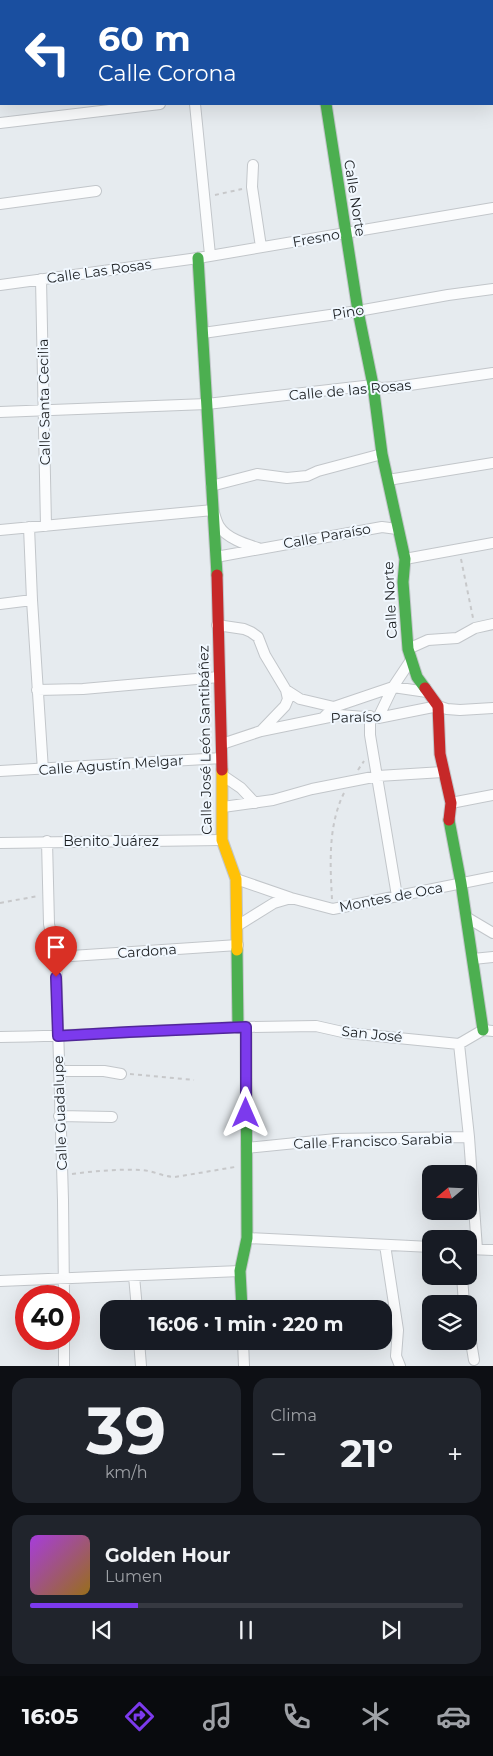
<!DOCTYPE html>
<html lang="es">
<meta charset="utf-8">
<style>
:root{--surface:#171b24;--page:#20242c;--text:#f1f3f6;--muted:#9ea1a6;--line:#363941;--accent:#7c3aed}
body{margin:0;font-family:Montserrat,sans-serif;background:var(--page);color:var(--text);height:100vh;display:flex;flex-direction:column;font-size:19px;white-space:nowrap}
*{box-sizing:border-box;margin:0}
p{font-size:16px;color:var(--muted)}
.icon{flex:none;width:28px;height:28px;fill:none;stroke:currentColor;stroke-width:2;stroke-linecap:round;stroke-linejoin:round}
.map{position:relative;height:1366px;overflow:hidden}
.drawer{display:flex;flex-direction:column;gap:12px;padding:12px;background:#0d0f14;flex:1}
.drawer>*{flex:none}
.guide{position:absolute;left:0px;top:0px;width:494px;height:105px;box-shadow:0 5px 20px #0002;background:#1a4fa0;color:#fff;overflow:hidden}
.needle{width:32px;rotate:251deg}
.tools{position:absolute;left:422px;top:1165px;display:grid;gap:10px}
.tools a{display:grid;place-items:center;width:55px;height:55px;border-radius:10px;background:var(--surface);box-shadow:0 5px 20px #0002;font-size:25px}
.speed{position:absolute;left:15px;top:1285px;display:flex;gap:10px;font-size:25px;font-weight:700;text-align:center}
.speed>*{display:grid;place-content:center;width:65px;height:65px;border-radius:50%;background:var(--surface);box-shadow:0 5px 20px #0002;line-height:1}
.speed .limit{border:8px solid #d22;background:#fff;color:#111}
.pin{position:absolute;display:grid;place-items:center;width:42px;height:42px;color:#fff;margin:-51px -21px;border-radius:50% 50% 50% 0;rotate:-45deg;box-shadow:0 0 5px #0007}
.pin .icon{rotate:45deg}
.me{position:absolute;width:55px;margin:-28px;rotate:0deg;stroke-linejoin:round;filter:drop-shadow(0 0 4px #0008)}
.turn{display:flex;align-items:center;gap:18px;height:105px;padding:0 15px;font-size:22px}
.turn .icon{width:65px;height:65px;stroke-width:2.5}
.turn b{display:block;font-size:35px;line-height:42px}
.big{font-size:38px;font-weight:700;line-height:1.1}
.drawer .widget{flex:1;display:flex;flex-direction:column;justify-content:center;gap:8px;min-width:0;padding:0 18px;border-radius:15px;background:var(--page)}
.drawer .dial{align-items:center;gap:0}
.dial b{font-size:65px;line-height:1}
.song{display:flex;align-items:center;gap:15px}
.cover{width:60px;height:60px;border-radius:8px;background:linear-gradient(135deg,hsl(280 70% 55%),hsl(40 70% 35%))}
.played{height:5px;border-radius:2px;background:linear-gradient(90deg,var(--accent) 25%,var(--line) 25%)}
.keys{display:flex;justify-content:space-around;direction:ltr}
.heat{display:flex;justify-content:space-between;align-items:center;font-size:28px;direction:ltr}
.drawer .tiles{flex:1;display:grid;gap:12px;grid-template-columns:1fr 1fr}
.widget:last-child{grid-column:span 2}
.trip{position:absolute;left:100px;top:1300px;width:292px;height:50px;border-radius:15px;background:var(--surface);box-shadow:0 5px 20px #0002;font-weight:700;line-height:50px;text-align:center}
.tabs{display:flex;height:80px;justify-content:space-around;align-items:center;background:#090b0e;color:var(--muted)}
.tabs .icon{width:35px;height:35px}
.tabs .selected{color:var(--accent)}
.tabs b{font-size:22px;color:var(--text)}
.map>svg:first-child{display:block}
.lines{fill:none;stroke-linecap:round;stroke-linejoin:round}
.street-casing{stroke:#c2c6ca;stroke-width:12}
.fast-casing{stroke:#c2c6ca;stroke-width:13}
.slow-casing{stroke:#c2c6ca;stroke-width:13}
.jam-casing{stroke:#c2c6ca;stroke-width:13}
.path{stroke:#c7c8ca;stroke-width:2;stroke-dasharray:4 4;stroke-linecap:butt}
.street{stroke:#fbfcfd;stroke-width:10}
.fast{stroke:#4caf50;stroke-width:11}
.slow{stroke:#ffc107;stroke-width:11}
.jam{stroke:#c62828;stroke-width:11}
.route-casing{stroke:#51269a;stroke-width:12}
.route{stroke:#7c3aed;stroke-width:9}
.labels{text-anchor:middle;stroke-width:4;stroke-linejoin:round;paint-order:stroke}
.street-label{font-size:14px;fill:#1d2023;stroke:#f1f8ff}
</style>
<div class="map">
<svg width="493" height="1366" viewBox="0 0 493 1366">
<rect width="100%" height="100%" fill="#e6ebef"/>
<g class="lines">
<!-- street casing -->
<g class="street-casing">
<path id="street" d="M35 0V1
M189 0V1
M309 0V1
M473 0V1
M492 33H493
M0 45H1
M195 104 210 255
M0 123 160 104
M253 165 252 187 261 247
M0 204 96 191
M41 279 46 526
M0 285 198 258 493 208
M203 333 358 311 448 295 493 289
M0 412 207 404 373 385 381 388 396 387 493 373
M388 480 493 463
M211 486 257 474 287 478 307 476 318 471 382 454
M29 527 32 600 43 770
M0 530 213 510C215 515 216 521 219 526 226 538 245 544 258 548
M216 557 382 527 397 529
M405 559 493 543
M0 604 32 600
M217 625 244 629 251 632 258 637 265 655 286 690 288 699 285 706 262 730
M408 649 428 640 457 638 475 628 493 624
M37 690 83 689 219 677
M286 690 300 699 334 707
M370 716V735L397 896
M323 718 334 707 393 687 427 692
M378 718 393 687 411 660
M222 744 261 731 339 715 378 718 438 706 447 709 460 710 493 708
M0 771 222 758
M222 775 241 788 255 803
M451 803 493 795
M223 807 273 800 312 789 378 776 443 772
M47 841 49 924 56 957 63 1200 64 1296
M0 843 222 840
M236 879 291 898 333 909 493 877
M466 917 493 933
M237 926 274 903 291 898
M56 957 238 945
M473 959 493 957
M246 1027 316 1026 347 1033 459 1044 483 1030 493 1031
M0 1037C79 1036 158 1030 238 1027
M459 1044 469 1137 477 1249
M59 1071H104L121 1074
M59 1116 112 1117
M246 1148 336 1139 469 1137
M247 1238 431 1247
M385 1245 398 1330 396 1356 400 1366
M469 1249 493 1250
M134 1276 137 1309
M462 1276 464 1304
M0 1281 240 1271
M469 1330 474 1360
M139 1341 141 1366
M243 1341 244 1366
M64 1366V1339"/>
</g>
<!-- fast casing -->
<g class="fast-casing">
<path id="fast" d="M326 104 358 311 373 385 382 454 405 559 403 582 408 649 417 677 425 688
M198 258 217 575
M449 820 461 883 483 1030
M237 950 238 1027H246L247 1238 240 1271 242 1309"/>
</g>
<!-- slow casing -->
<g class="slow-casing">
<path id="slow" d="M222 770V840L236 879 237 950"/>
</g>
<!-- jam casing -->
<g class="jam-casing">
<path id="jam" d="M217 575 222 770
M425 688 438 706 440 754 451 803 449 820"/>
</g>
<!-- path -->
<path class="path" d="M215 195 242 189
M461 559 473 618
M358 770 364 761
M332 899C330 864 328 825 344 793
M0 903 38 896
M130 1074 194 1080
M72 1174C95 1171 118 1169 140 1170 152 1170 163 1177 175 1177L235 1167"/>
<!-- street -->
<use href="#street" class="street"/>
<!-- fast -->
<use href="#fast" class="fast"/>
<!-- slow -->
<use href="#slow" class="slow"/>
<!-- jam -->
<use href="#jam" class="jam"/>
</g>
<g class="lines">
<!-- route casing -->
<g class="route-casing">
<path id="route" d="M56 977 58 1036 129 1032 246 1027V1113"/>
</g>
<!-- route -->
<use href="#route" class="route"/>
</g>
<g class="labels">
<!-- street labels -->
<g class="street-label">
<text transform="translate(355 198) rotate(81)" y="5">Calle Norte</text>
<text transform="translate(316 238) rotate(-10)" y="5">Fresno</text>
<text transform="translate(99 271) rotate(-8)" y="5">Calle Las Rosas</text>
<text transform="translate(348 312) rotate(-9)" y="5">Pino</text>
<text transform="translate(350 390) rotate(-5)" y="5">Calle de las Rosas</text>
<text transform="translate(44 402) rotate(-91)" y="5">Calle Santa Cecilia</text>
<text transform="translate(327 536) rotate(-10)" y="5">Calle Paraíso</text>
<text transform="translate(390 600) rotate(-93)" y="5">Calle Norte</text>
<text transform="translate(356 717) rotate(-2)" y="5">Paraíso</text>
<text transform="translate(205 740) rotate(-91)" y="5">Calle José León Santibáñez</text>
<text transform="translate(111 765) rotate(-4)" y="5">Calle Agustín Melgar</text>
<text x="111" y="846">Benito Juárez</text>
<text transform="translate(391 897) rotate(-11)" y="5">Montes de Oca</text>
<text transform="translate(147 951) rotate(-4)" y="5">Cardona</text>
<text transform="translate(372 1034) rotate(6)" y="5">San José</text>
<text transform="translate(60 1113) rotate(-92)" y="5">Calle Guadalupe</text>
<text transform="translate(373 1141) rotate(-2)" y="5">Calle Francisco Sarabia</text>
</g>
</g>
</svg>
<div class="tools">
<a><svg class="needle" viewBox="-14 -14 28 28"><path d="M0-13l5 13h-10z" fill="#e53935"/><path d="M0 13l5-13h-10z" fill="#9ea1a6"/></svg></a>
<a><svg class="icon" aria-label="search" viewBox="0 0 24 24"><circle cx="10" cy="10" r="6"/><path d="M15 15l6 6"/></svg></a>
<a><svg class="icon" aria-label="layers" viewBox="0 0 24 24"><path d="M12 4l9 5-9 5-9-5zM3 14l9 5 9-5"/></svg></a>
</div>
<div class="speed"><div class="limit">40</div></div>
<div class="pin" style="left:56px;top:977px;background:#d93025"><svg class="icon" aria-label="arrive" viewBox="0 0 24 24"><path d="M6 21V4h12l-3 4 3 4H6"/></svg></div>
<svg class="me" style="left:246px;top:1113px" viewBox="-20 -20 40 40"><path d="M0-17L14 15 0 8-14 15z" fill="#7c3aed" stroke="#fff" stroke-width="4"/></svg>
<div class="trip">16:06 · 1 min · 220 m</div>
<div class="guide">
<div class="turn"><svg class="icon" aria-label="left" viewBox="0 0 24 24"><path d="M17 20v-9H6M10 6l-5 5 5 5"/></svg><div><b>60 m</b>Calle Corona</div></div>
</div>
</div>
<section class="drawer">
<div class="tiles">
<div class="widget dial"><b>39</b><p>km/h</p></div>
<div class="widget"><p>Clima</p>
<div class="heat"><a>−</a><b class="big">21°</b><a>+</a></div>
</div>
<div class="widget">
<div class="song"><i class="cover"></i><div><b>Golden Hour</b><p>Lumen</p></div></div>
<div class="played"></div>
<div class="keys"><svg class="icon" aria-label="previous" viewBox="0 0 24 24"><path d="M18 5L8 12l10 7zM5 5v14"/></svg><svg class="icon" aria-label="pause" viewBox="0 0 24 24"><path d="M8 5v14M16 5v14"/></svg><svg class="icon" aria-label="next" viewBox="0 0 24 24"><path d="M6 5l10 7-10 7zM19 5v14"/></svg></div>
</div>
</div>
</section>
<nav class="tabs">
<b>16:05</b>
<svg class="icon selected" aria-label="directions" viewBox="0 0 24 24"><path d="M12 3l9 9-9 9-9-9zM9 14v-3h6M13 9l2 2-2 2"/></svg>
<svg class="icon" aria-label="music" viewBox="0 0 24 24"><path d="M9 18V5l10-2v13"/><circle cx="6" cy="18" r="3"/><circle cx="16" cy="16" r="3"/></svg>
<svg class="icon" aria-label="phone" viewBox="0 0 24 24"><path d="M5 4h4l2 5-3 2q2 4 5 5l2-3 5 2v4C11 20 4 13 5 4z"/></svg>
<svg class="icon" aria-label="climate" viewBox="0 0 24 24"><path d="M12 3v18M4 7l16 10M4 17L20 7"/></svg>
<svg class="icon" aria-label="car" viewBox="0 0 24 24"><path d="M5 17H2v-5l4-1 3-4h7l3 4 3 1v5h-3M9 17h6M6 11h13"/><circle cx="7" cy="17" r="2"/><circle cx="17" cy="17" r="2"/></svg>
</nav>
